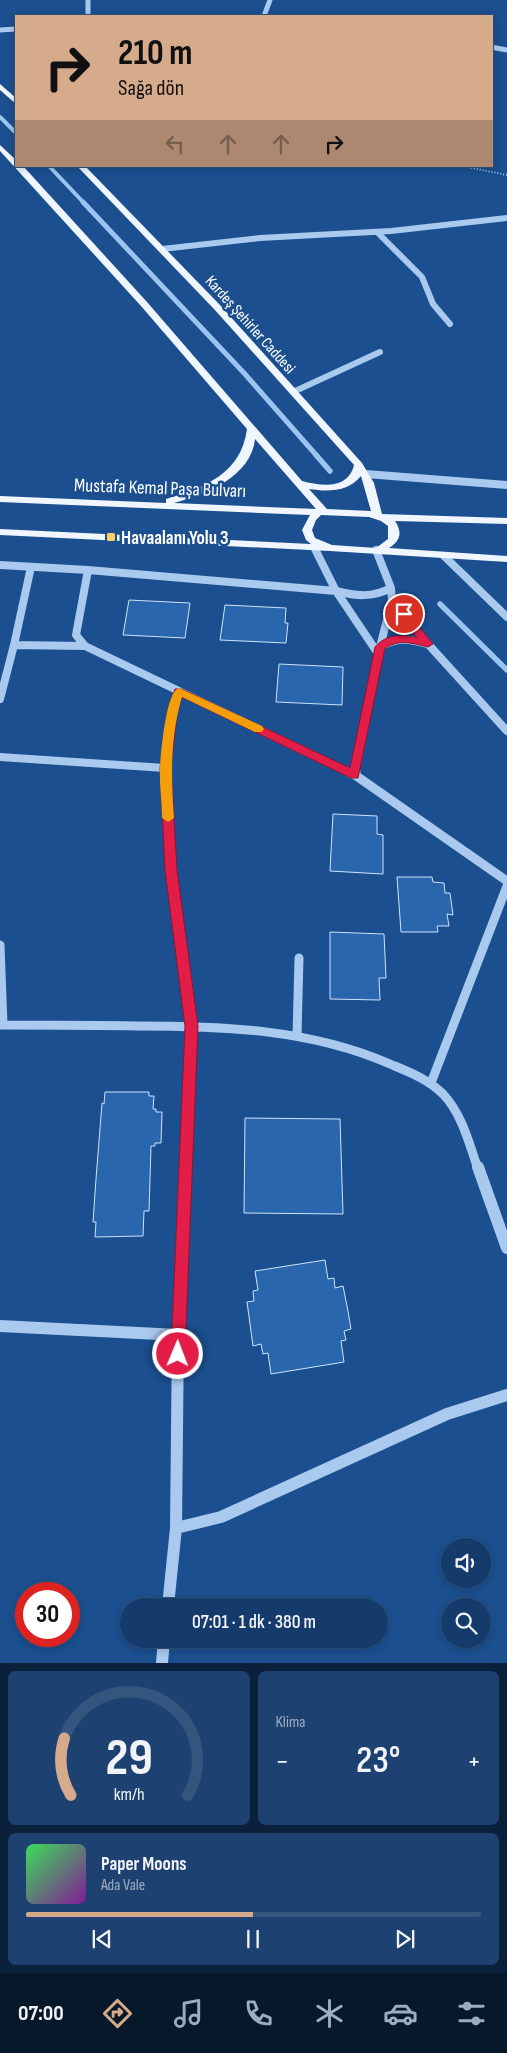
<!DOCTYPE html>
<html lang="tr">
<meta charset="utf-8">
<style>
:root{--surface:#143b6b;--page:#1d4271;--text:#f1f3f6;--muted:#9dadc1;--line:#33557e;--accent:#d6ab8b}
body{margin:0;font-family:"Sofia Sans Condensed",sans-serif;background:var(--page);color:var(--text);height:100vh;display:flex;flex-direction:column;font-size:19px;white-space:nowrap}
*{box-sizing:border-box;margin:0}
p{font-size:16px;color:var(--muted)}
.icon{flex:none;width:28px;height:28px;fill:none;stroke:currentColor;stroke-width:2;stroke-linecap:round;stroke-linejoin:round}
.map{position:relative;height:1663px;overflow:hidden}
.sheet{display:flex;flex-direction:column;gap:8px;padding:8px;background:#0b203b;flex:1}
.sheet>*{flex:none}
.banner{position:absolute;left:15px;top:15px;width:478px;height:152px;border-radius:0px;box-shadow:0 2px 8px #0003,0 0 0 1px var(--line);background:#d6ab8b;color:#111;overflow:hidden}
.tools{position:absolute;left:441px;top:1538px;display:grid;gap:10px}
.tools a{display:grid;place-items:center;width:50px;height:50px;border-radius:50%;background:var(--surface);box-shadow:0 2px 8px #0003,0 0 0 1px var(--line);font-size:25px}
.speed{position:absolute;left:15px;top:1582px;display:flex;gap:10px;font-size:25px;font-weight:700;text-align:center}
.speed>*{display:grid;place-content:center;width:65px;height:65px;border-radius:50%;background:var(--surface);box-shadow:0 2px 8px #0003,0 0 0 1px var(--line);line-height:1}
.speed .limit{border:8px solid #d22;background:#fff;color:#111}
.pin{position:absolute;display:grid;place-items:center;width:42px;height:42px;color:#fff;margin:-21px;border:2px solid #fff;border-radius:50%;box-shadow:0 1px 5px #0007}
.me{position:absolute;width:55px;margin:-28px;rotate:1deg;stroke-linejoin:round;filter:drop-shadow(0 0 4px #0008)}
.turn{display:flex;align-items:center;gap:18px;height:105px;padding:0 20px;font-size:22px}
.turn .icon{width:65px;height:65px;stroke-width:2.5}
.turn b{display:block;font-size:35px;line-height:42px}
.lanes{display:flex;align-items:center;height:48px;padding:0 20px;background:#0003;justify-content:center;gap:25px;direction:ltr}
.lanes .off{opacity:.35}
.big{font-size:38px;font-weight:600;line-height:1.1}
.sheet .card{flex:1;display:flex;flex-direction:column;justify-content:center;gap:8px;min-width:0;padding:0 18px;border-radius:8px;background:var(--page)}
.sheet .dial{align-items:center;gap:0}
.dial svg{height:130px;overflow:visible;fill:none;stroke:var(--line);stroke-width:7;stroke-linecap:round;text-anchor:middle}
.dial text{fill:var(--text);stroke:none}
.song{display:flex;align-items:center;gap:15px}
.cover{width:60px;height:60px;border-radius:8px;background:linear-gradient(135deg,hsl(130 70% 55%),hsl(290 70% 35%))}
.played{height:5px;border-radius:2px;background:linear-gradient(90deg,var(--accent) 50%,var(--line) 50%)}
.keys{display:flex;justify-content:space-around;direction:ltr}
.heat{display:flex;justify-content:space-between;align-items:center;font-size:28px;direction:ltr}
.sheet .tiles{flex:1;display:grid;gap:8px;grid-template-columns:1fr 1fr}
.card:last-child{grid-column:span 2}
.trip{position:absolute;left:120px;top:1598px;width:268px;height:50px;border-radius:25px;background:var(--surface);box-shadow:0 2px 8px #0003,0 0 0 1px var(--line);font-weight:600;line-height:50px;text-align:center}
.dock{display:flex;height:80px;justify-content:space-around;align-items:center;background:#08182b;color:var(--muted)}
.dock .icon{width:35px;height:35px}
.dock .current{color:var(--accent)}
.dock b{font-size:22px;color:var(--text)}
.map>svg:first-child{display:block}
.lines{fill:none;stroke-linecap:round;stroke-linejoin:round}
.stream-far2{stroke:#9cc4f0;stroke-width:4}
.stream-far1{stroke:#9cc4f0;stroke-width:5}
.stream{stroke:#9cc4f0;stroke-width:5.5}
.building{fill:#2a66ad;stroke:#cfe3fa}
.path{stroke:#a9c9ee;stroke-width:2;stroke-dasharray:1 2;stroke-linecap:butt}
.minor-far4{stroke:#a9c9ee;stroke-width:5}
.minor-far3{stroke:#a9c9ee;stroke-width:6}
.minor-far2{stroke:#a9c9ee;stroke-width:8}
.minor-far1{stroke:#a9c9ee;stroke-width:9}
.minor{stroke:#a9c9ee;stroke-width:12}
.major{fill:#f0f6ff;fill-rule:evenodd}
.route{fill:#e11d48;stroke:#92132f}
.slow{fill:#f59e0b}
.poi-dot{fill:#ffd166;stroke:#1b4f8f;stroke-width:2}
.labels{text-anchor:middle;stroke-width:5;stroke-linejoin:round;paint-order:stroke}
.far-street-label{font-size:16px;fill:#fff;stroke:#1b4f8f}
.street-label{font-size:19px;fill:#fff;stroke:#1b4f8f}
.poi-label{font-size:19px;font-weight:bold;fill:#fff;stroke:#1b4f8f;text-anchor:start}
</style>
<div class="map">
<svg width="507" height="1663" viewBox="0 0 507 1663">
<rect width="100%" height="100%" fill="#1b4f8f"/>
<g class="lines">
<!-- stream-far2 -->
<path class="stream-far2" d="M0 117 16 133
M49 166 84 203"/>
<!-- stream-far1 -->
<path class="stream-far1" d="M83 202 244 373 317 456"/>
<!-- stream -->
<path class="stream" d="M316 455 330 471
M440 604 507 670"/>
</g>
<!-- building -->
<path class="building" d="M129 600 190 603 185 638 123 635Z
M225 605 286 608 285 623H288L286 643 220 640Z
M279 664 343 667 342 705 276 702Z
M333 814 377 816V834L383 835V874L330 871Z
M397 877H432L433 882 444 883 445 893H450L453 915 447 914 449 926H437L438 932H401Z
M330 932 384 934 386 978H379L380 1000 330 999Z
M105 1092H149V1096H154L153 1109H156V1112H162L161 1143H155V1146H151L149 1211H144L143 1236 95 1237 96 1222H93L96 1179 102 1103 104 1104Z
M245 1118 340 1119 343 1214 244 1213Z
M325 1260 328 1279 334 1278 335 1288 343 1286 348 1311 351 1329 344 1331 346 1340 341 1341 344 1362 271 1374 268 1353 263 1354 261 1344 253 1346 247 1302 254 1301 253 1291 258 1290 255 1271Z"/>
<g class="lines">
<!-- path -->
<path class="path" d="M462 166 507 175"/>
<!-- minor-far4 -->
<path class="minor-far4" d="M88 0V16
M264 16 270 0
M0 30 16 29
M491 47 507 50"/>
<!-- minor-far3 -->
<path class="minor-far3" d="M377 232 422 277 433 304 450 324
M162 249 260 238 391 231 507 218
M293 392 380 352"/>
<!-- minor-far2 -->
<path class="minor-far2" d="M366 474 507 485
M314 547 336 591 379 655
M376 550 391 588 392 600 428 644 507 731
M444 556 507 617
M0 565 88 570 336 591C356 596 372 598 391 588
M88 570 76 635 85 646 350 773
M14 645 31 567
M380 647C397 637 409 639 427 644
M0 699 14 645 85 646
M0 757 165 768
M165 773 172 713 179 691
M355 773 380 647 392 600"/>
<!-- minor-far1 -->
<path class="minor-far1" d="M165 772 171 870 191 1026 185 1169
M348 772 355 775
M356 772 355 775 507 881
M0 945 3 1025
M0 1025C46 1025 91 1025 137 1026 223 1026 310 1029 390 1064 409 1072 428 1079 443 1094 462 1114 469 1143 478 1169
M297 1036 299 958
M431 1083 507 886"/>
<!-- minor -->
<path class="minor" d="M478 1167 507 1248
M0 1326 178 1335
M176 1528 221 1517 447 1414 507 1395
M168 1606 176 1528 178 1335 185 1167
M162 1663 164 1639"/>
<!-- major -->
<path class="major" d="M0 84 16 98V104L0 90Z
M0 145 16 160V166H23L147 302 302 481C321 486 348 490 354 465L214 309 77 166H85L220 305 362 463 374 483 382 514 507 518V524L395 521C403 533 400 541 389 548L507 556V562L330 551 0 535V529L311 544 306 540 302 530 310 515 0 502V496L166 503V499C205 487 241 474 247 429L141 306 0 151ZM255 439 316 509 174 503C206 494 251 477 255 439ZM361 476 371 511 327 509 309 489C328 492 348 492 361 476ZM321 515 369 517 381 521 388 526V539L376 548 332 545 315 538 312 530 316 520Z"/>
</g>
<!-- route -->
<path class="route" d="M404 611 407 612 433 644 428 647C411 643 400 639 385 648L358 778H351L182 697 177 713 171 768 177 870 198 1026 185 1354 183 1359 178 1361 173 1359 171 1354 185 1026 165 870 160 768 167 713 175 689H182L350 768 375 647C386 634 402 634 417 638L399 614Z"/>
<!-- slow -->
<path class="slow" d="M179 688 262 726 264 729 262 732H255L182 697C170 737 171 777 174 818L168 822 162 818C162 801 159 783 160 766 161 752 166 691 179 688Z"/>
<!-- markers -->
<rect class="poi-dot" x="106" y="532" width="10" height="10" rx="2.5"/>
<g class="labels">
<!-- far-street labels -->
<g class="far-street-label">
<text transform="translate(251 324) rotate(48)" y="6">Kardeş Şehirler Caddesi</text>
</g>
<!-- street labels -->
<g class="street-label">
<text transform="translate(160 487) rotate(2)" y="7">Mustafa Kemal Paşa Bulvarı</text>
</g>
<!-- poi labels -->
<g class="poi-label">
<text x="121" y="544">Havaalanı Yolu 3</text>
</g>
</g>
</svg>
<div class="tools">
<a><svg class="icon" aria-label="sound" viewBox="0 0 24 24"><path d="M4 9h4l5-4v14l-5-4H4zM17 9q2 3 0 6"/></svg></a>
<a><svg class="icon" aria-label="search" viewBox="0 0 24 24"><circle cx="10" cy="10" r="6"/><path d="M15 15l6 6"/></svg></a>
</div>
<div class="speed"><div class="limit">30</div></div>
<div class="pin" style="left:404px;top:614px;background:#d93025"><svg class="icon" aria-label="arrive" viewBox="0 0 24 24"><path d="M6 21V4h12l-3 4 3 4H6"/></svg></div>
<svg class="me" style="left:178px;top:1354px" viewBox="-20 -20 40 40"><circle r="17" fill="#e11d48" stroke="#fff" stroke-width="3"/><path d="M0-11L8 9 0 5-8 9z" fill="#fff"/></svg>
<div class="trip">07:01 · 1 dk · 380 m</div>
<div class="banner">
<div class="turn"><svg class="icon" aria-label="right" viewBox="0 0 24 24"><path d="M7 20v-9h11M14 6l5 5-5 5"/></svg><div><b>210 m</b>Sağa dön</div></div>
<div class="lanes"><svg class="icon off" aria-label="left" viewBox="0 0 24 24"><path d="M17 20v-9H6M10 6l-5 5 5 5"/></svg><svg class="icon off" aria-label="ahead" viewBox="0 0 24 24"><path d="M12 20V5M6 11l6-6 6 6"/></svg><svg class="icon off" aria-label="ahead" viewBox="0 0 24 24"><path d="M12 20V5M6 11l6-6 6 6"/></svg><svg class="icon" aria-label="right" viewBox="0 0 24 24"><path d="M7 20v-9h11M14 6l5 5-5 5"/></svg></div>
</div>
</div>
<section class="sheet">
<div class="tiles">
<div class="card dial"><svg viewBox="0 0 100 80">
<path d="M14 69A42 42 0 1 1 86 69"/>
<path d="M14 69A42 42 0 0 1 10 34" stroke="#d6ab8b"/>
<text x="50" y="56" font-size="32" font-weight="700">29</text>
<text x="50" y="72" font-size="11">km/h</text>
</svg></div>
<div class="card"><p>Klima</p>
<div class="heat"><a>−</a><b class="big">23°</b><a>+</a></div>
</div>
<div class="card">
<div class="song"><i class="cover"></i><div><b>Paper Moons</b><p>Ada Vale</p></div></div>
<div class="played"></div>
<div class="keys"><svg class="icon" aria-label="previous" viewBox="0 0 24 24"><path d="M18 5L8 12l10 7zM5 5v14"/></svg><svg class="icon" aria-label="pause" viewBox="0 0 24 24"><path d="M8 5v14M16 5v14"/></svg><svg class="icon" aria-label="next" viewBox="0 0 24 24"><path d="M6 5l10 7-10 7zM19 5v14"/></svg></div>
</div>
</div>
</section>
<nav class="dock">
<b>07:00</b>
<svg class="icon current" aria-label="directions" viewBox="0 0 24 24"><path d="M12 3l9 9-9 9-9-9zM9 14v-3h6M13 9l2 2-2 2"/></svg>
<svg class="icon" aria-label="music" viewBox="0 0 24 24"><path d="M9 18V5l10-2v13"/><circle cx="6" cy="18" r="3"/><circle cx="16" cy="16" r="3"/></svg>
<svg class="icon" aria-label="phone" viewBox="0 0 24 24"><path d="M5 4h4l2 5-3 2q2 4 5 5l2-3 5 2v4C11 20 4 13 5 4z"/></svg>
<svg class="icon" aria-label="climate" viewBox="0 0 24 24"><path d="M12 3v18M4 7l16 10M4 17L20 7"/></svg>
<svg class="icon" aria-label="car" viewBox="0 0 24 24"><path d="M5 17H2v-5l4-1 3-4h7l3 4 3 1v5h-3M9 17h6M6 11h13"/><circle cx="7" cy="17" r="2"/><circle cx="17" cy="17" r="2"/></svg>
<svg class="icon" aria-label="filters" viewBox="0 0 24 24"><path d="M4 7h16M4 17h16"/><circle cx="9" cy="7" r="2"/><circle cx="15" cy="17" r="2"/></svg>
</nav>
